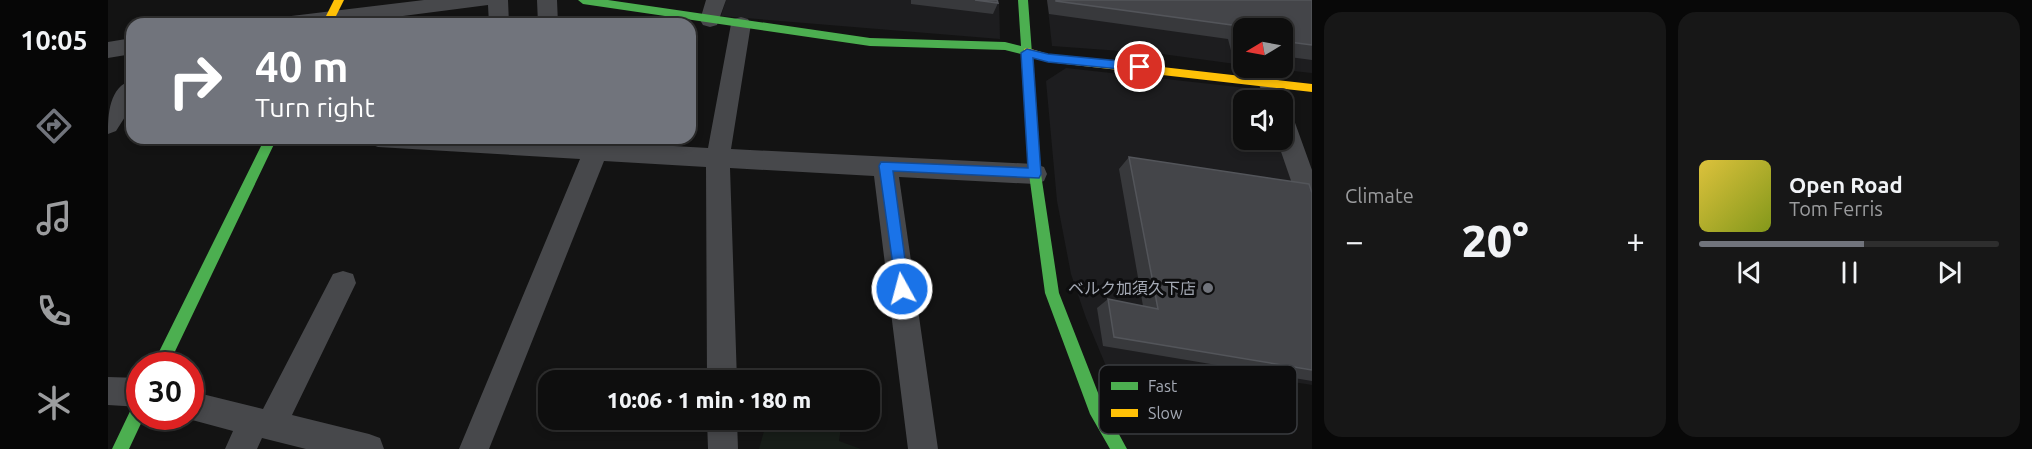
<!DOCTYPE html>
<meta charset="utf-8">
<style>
:root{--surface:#0e0e0e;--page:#171717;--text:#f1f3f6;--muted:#9b9c9e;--line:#2e2e2e;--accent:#71747c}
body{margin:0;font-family:Ubuntu,"Noto Sans JP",sans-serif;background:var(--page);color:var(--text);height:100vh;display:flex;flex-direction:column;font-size:22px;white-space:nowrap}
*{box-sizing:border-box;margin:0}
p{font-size:20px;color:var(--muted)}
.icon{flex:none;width:33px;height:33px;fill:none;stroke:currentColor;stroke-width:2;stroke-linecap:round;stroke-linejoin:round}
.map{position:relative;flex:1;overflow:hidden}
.sheet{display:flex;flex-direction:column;gap:12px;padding:12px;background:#080808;width:720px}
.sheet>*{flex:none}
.banner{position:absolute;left:18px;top:18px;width:570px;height:126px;border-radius:18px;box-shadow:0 3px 9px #0003,0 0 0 2px var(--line);background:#71747c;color:#fff;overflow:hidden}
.needle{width:39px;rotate:260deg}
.buttons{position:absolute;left:1125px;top:18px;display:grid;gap:12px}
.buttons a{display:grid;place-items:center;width:60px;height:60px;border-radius:12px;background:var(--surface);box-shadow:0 3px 9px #0003,0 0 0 2px var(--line);font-size:30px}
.speed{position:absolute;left:18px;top:352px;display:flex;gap:12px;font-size:30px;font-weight:700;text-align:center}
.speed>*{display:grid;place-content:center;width:78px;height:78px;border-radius:50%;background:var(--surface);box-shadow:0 3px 9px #0003,0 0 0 2px var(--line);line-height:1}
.speed .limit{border:9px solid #d22;background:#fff;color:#111}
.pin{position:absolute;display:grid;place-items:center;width:51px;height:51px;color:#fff;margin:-26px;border:3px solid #fff;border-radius:50%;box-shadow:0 2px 6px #0007}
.me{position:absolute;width:66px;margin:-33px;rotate:353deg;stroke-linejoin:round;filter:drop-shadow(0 0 4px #0008)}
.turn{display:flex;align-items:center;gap:21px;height:126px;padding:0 30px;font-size:27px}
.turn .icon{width:78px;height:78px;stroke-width:2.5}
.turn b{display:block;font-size:42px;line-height:51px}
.big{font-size:45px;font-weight:800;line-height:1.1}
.sheet .widget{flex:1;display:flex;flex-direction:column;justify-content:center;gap:9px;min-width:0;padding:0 21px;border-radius:18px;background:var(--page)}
.song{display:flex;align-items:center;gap:18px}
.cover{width:72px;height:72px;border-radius:9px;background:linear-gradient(135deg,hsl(50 70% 55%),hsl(70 70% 35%))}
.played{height:6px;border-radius:3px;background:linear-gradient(90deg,var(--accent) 55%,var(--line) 55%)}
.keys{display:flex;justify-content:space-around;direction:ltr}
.heat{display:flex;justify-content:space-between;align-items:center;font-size:33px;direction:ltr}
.sheet .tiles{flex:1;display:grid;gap:12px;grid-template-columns:repeat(2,1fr)}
.trip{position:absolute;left:430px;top:370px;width:342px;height:60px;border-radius:18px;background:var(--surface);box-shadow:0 3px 9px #0003,0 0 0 2px var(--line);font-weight:800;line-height:60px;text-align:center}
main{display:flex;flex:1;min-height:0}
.menu{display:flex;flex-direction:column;width:108px;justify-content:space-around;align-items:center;background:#060606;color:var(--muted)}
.menu .icon{width:42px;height:42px}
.menu .selected{color:var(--accent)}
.menu b{font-size:27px;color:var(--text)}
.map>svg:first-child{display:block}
.built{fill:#1d1d1f}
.green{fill:#171d18}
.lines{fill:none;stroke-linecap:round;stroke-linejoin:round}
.lane{fill:#47484b;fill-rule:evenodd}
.street{fill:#47484b;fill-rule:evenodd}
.fast{fill:#4caf50;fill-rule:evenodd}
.slow{fill:#ffc107;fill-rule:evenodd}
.wall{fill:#38393c}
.building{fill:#444549;stroke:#53555a;stroke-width:1.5}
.route{fill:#1a73e8;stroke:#114b97;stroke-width:1.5}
.poi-dot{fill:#71747c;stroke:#0d0d0e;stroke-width:2}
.labels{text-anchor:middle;stroke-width:6;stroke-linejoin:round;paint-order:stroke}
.poi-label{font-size:16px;fill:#a4a9b4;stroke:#0d0d0e;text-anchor:end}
.key{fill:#0d0d0e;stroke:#3a3c40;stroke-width:1.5}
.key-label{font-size:16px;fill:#a4a9b4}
</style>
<main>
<nav class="menu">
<b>10:05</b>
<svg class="icon selected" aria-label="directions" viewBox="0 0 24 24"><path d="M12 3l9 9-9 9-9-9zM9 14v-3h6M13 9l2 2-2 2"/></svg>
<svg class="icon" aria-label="music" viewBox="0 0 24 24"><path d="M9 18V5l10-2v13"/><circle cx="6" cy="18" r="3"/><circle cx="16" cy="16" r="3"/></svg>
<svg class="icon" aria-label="phone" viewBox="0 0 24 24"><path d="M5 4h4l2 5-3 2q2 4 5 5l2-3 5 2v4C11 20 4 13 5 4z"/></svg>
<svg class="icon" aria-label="climate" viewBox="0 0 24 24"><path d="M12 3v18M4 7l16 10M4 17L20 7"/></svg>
</nav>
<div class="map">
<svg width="1204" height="449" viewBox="0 0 1204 449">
<rect width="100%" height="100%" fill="#131313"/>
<!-- built -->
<path class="built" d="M618 0H891L892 39 613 16Z
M939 0H1204V73L1158 68H1174V28H1136L1135 65 1054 54 944 46Z
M958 68 1148 89 1157 95 1159 100H1136V140H1172L1204 234V385L1147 376 998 366 978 318 963 274 949 201 938 81Z"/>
<!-- green -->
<path class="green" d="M659 420H734L731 441 753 449H651Z"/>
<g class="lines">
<!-- lane -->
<path class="lane" d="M485 138H497L494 150 488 154 482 150Z"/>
<!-- street -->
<path class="street" d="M316 0H400L401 24H381L380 5 233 24H165L168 19 175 17Z
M429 0H449L450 24H430Z
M598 0H618L609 25 602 27 595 25 592 20Z
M633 17 640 19 643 24 623 149 927 164 936 167 939 174 936 181 927 184 791 177 830 449H800L766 176 622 168 629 381H599L598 167 496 161 381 449H351L472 159 270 147 262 144 258 138H428L600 148 623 24 626 19Z
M24 38V54L0 58V42Z
M1161 74 1169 76 1179 100 1176 106 1174 100H1157L1150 82 1153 76Z
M24 80V106L8 131 0 134C0 114 1 87 24 80Z
M1174 111 1182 114 1186 120 1204 170V214L1195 211 1191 204 1169 140H1174Z
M235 271 245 274 248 283 184 415 261 434 272 438 276 449H198L154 438 149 449H117L125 431 73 417H82V391L155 409 225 274Z
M0 377 32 378V407L0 405Z
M599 420H629L630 449H600Z"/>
<!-- fast -->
<path class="fast" d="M470 0H500L762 38 897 42 913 46 910 0H920L933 174 951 293 994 403 1019 449H1002L982 414 937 293 921 174 913 54 897 50 762 46 475 4Z
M157 138H169L60 366H44Z
M32 401V417H36L21 449H4L26 403Z"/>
<!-- slow -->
<path class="slow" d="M226 0H236L224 24H214Z
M920 48 940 54 1204 84V92L940 62 916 55V49Z"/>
</g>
<!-- wall -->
<path class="wall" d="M803 0H889L890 3 885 14 803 4Z
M939 0H1204V60L1174 56V28H1136V59L1125 58 1120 39 941 14Z
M1021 157 1204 193V381L995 346 989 308 1000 299 1035 306 1011 169Z"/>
<!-- building -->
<path class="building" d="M867 0H889L890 3Z
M948 0H1204V45L1174 41V28H1136V41L1131 26 948 1Z
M1021 157 1201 184 1204 193V370L1006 337 1000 299 1050 309Z"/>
<!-- route -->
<path class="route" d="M919 49 940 54 1032 63 1038 67 1032 71 940 62 925 58 933 174 931 178 785 171 801 289 799 294 794 296 789 294 771 166 773 162 920 168 913 53Z"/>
<!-- markers -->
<circle class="poi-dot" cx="1100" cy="288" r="6"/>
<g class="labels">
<!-- poi labels -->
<g class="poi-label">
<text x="1088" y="294">ベルク加須久下店</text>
</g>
</g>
<!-- legend -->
<rect x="991" y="365" width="198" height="69" rx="9" class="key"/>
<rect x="1003" y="382" width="27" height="8" fill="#4caf50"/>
<rect x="1003" y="409" width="27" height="8" fill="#ffc107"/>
<g class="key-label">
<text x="1040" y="392">Fast</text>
<text x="1040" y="419">Slow</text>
</g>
</svg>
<div class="buttons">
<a><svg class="needle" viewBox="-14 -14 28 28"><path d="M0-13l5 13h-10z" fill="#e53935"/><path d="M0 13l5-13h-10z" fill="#9b9c9e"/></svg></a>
<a><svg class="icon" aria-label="sound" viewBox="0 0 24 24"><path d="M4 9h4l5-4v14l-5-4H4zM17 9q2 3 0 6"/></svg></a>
</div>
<div class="speed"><div class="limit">30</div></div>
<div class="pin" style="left:1032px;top:67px;background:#d93025"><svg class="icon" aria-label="arrive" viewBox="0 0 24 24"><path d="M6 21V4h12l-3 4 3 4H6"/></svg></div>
<svg class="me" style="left:794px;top:289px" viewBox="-20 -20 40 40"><circle r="17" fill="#1a73e8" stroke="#fff" stroke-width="3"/><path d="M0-11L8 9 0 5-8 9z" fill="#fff"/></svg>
<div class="trip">10:06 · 1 min · 180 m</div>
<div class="banner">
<div class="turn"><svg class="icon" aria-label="right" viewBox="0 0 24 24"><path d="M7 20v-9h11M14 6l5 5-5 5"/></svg><div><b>40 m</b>Turn right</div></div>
</div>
</div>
<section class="sheet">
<div class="tiles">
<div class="widget"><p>Climate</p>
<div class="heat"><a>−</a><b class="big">20°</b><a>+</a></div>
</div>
<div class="widget">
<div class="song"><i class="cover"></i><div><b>Open Road</b><p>Tom Ferris</p></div></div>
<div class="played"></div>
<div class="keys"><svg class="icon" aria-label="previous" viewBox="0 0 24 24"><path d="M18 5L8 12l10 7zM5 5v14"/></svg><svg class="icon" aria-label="pause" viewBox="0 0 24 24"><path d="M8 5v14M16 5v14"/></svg><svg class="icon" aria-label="next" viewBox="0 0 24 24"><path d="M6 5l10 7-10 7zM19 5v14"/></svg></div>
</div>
</div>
</section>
</main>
